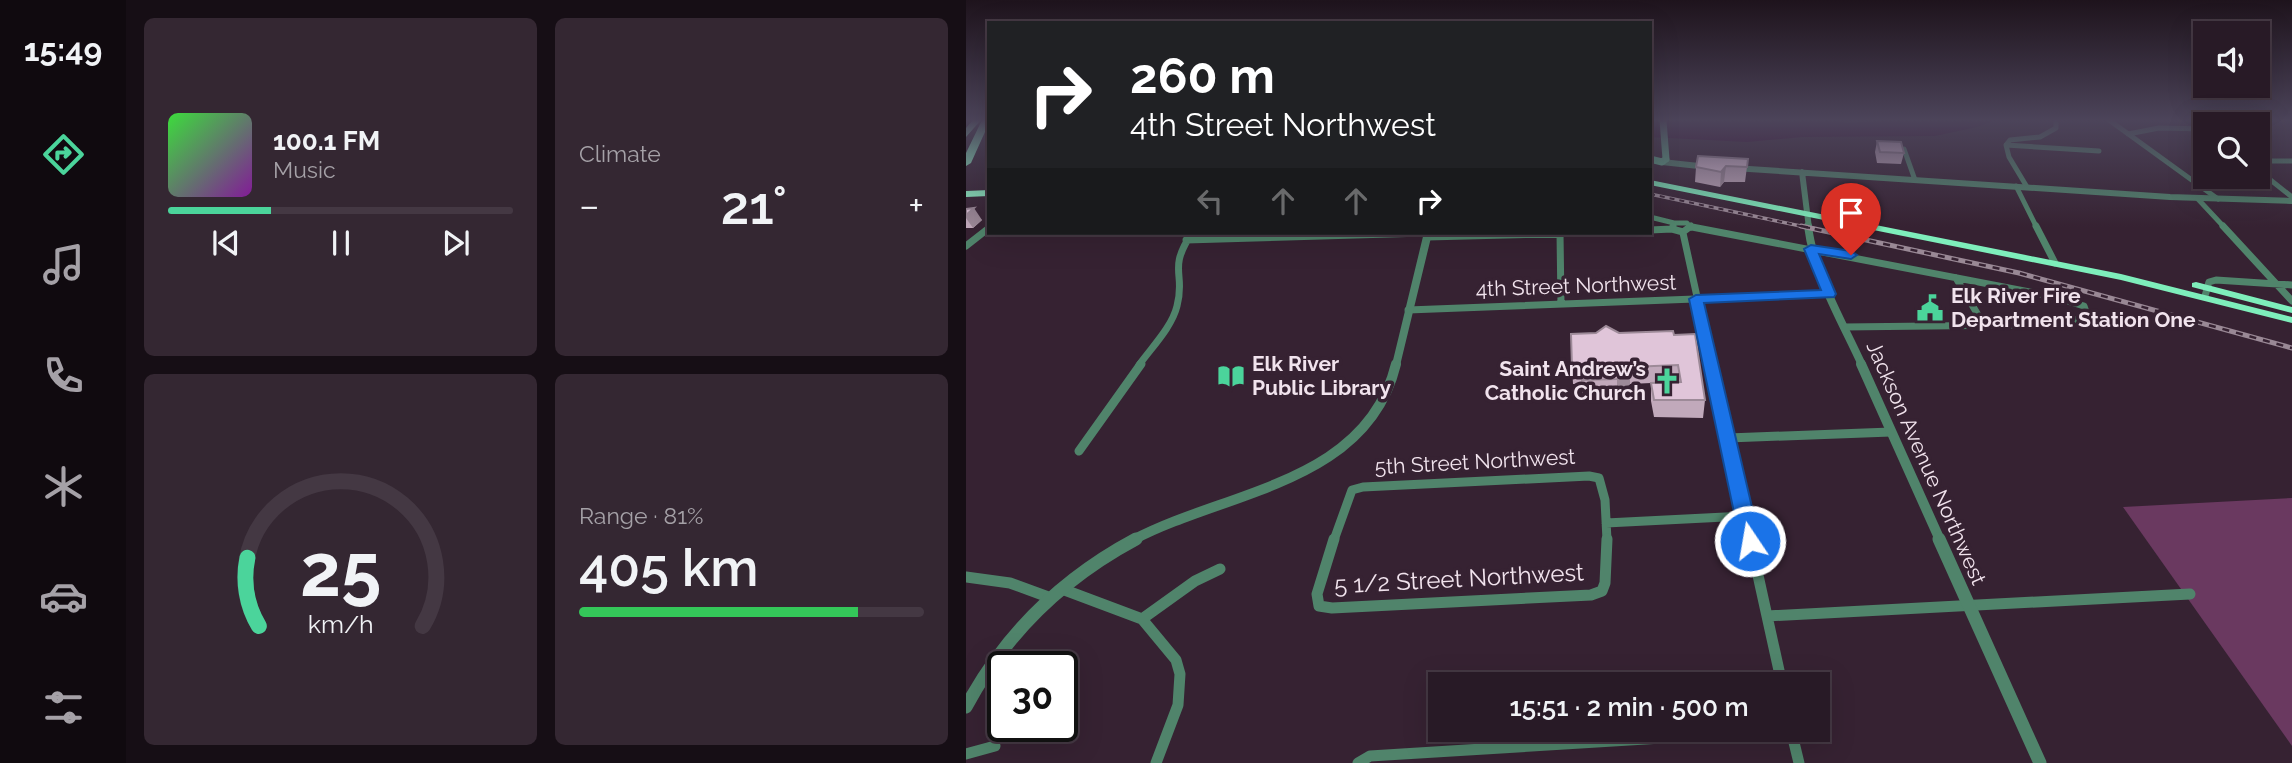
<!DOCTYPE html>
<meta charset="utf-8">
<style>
:root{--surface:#281a26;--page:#342732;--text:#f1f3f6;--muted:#a5a1a7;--line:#443843;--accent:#4bd49b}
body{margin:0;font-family:Raleway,sans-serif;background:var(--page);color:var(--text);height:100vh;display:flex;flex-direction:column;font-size:26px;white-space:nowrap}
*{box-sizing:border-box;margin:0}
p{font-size:23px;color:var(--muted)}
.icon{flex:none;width:38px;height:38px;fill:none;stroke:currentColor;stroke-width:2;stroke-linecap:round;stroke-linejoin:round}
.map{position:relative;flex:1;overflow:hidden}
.panel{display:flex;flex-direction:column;gap:18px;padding:18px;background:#160e15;width:840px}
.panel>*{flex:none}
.hud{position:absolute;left:21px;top:21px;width:665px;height:214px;border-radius:0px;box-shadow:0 7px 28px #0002,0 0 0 2px var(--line);background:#202124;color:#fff;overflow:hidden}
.fabs{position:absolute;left:1227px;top:21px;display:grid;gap:14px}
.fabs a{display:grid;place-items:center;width:77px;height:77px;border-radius:0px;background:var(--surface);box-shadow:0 7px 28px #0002,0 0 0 2px var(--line);font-size:35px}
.speed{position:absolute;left:21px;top:651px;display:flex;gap:14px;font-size:35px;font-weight:700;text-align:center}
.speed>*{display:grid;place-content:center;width:91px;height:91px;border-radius:50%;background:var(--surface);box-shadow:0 7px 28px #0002,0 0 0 2px var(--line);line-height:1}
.speed .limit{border:4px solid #111;border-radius:10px;background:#fff;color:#111}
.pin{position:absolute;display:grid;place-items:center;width:60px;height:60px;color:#fff;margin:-72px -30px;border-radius:50% 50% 50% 0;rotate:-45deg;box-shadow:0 0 7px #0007}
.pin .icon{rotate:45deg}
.me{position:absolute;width:77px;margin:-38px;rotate:348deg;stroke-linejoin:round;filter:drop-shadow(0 0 5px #0008)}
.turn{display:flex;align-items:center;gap:24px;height:147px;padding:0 28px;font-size:32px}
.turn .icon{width:91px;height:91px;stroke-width:2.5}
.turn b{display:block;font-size:49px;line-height:60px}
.lanes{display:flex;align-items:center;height:66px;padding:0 28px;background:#0003;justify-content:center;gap:35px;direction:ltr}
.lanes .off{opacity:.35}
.big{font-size:52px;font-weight:600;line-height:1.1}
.panel .widget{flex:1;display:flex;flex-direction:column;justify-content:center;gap:10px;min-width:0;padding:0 24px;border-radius:10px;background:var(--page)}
.panel .dial{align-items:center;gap:0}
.dial svg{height:182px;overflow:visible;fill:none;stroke:var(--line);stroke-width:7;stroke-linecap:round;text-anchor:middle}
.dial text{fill:var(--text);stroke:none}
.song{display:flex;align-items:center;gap:21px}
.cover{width:84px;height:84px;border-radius:10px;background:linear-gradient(135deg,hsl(120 70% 55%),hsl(290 70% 35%))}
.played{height:7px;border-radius:4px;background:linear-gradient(90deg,var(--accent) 30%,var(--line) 30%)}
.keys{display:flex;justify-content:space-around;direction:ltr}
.heat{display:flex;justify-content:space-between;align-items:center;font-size:38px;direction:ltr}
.charge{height:10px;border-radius:5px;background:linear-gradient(90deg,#34c759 81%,var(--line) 0)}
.panel .tiles{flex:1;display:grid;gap:18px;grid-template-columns:repeat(2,1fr)}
.trip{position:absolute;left:462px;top:672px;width:402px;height:70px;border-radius:0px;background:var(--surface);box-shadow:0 7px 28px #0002,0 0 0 2px var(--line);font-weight:600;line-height:70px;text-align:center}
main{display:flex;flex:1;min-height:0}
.tab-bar{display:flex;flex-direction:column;width:126px;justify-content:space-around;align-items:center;background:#100a0f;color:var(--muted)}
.tab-bar .icon{width:49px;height:49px}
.tab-bar .selected{color:var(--accent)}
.tab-bar b{font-size:32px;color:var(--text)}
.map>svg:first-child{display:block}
.green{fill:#6a3960}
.water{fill:#32022b}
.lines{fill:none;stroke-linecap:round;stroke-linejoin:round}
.minor-far3{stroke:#50846b;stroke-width:5}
.minor-far2{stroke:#50846b;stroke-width:7}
.minor-far1{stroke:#50846b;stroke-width:9}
.minor{stroke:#50846b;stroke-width:11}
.tertiary-far3{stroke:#50846b;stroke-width:6}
.tertiary-far2{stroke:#50846b;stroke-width:8}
.tertiary-far1{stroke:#50846b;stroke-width:10}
.tertiary{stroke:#50846b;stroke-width:13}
.secondary{stroke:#60b78f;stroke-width:7}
.trunk{fill:#7eeebb;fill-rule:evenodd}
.motorway{fill:#92fdcb;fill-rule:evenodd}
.rail-far1-casing{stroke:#998895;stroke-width:3.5}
.rail-casing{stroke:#998895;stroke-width:5}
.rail-far1{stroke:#362232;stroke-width:2;stroke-dasharray:5;stroke-linecap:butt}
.rail{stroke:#362232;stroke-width:2.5;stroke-dasharray:7;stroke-linecap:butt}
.wall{fill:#c1a9bb}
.shaded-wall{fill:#9d8a98}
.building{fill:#e0c5d9;stroke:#9d8a98;stroke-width:2}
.route{fill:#1a73e8;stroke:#114b97;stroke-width:2}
.labels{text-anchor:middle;stroke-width:7;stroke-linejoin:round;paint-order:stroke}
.street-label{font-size:21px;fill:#f1e3ed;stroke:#362232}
.poi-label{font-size:21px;font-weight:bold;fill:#f1e3ed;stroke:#362232;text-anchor:start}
.near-street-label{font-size:24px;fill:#f1e3ed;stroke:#362232}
</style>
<main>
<nav class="tab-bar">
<b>15:49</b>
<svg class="icon selected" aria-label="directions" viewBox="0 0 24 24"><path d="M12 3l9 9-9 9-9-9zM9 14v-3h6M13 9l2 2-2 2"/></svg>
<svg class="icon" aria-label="music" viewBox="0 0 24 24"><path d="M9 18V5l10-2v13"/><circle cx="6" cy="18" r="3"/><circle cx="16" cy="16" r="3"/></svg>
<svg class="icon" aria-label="phone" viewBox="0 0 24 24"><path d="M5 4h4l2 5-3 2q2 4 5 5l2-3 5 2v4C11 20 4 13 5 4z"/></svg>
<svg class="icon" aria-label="climate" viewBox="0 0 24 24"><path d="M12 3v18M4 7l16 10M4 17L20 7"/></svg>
<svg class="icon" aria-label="car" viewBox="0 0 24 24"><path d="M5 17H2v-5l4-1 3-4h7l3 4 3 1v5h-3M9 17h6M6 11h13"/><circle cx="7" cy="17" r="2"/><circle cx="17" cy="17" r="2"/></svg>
<svg class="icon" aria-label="filters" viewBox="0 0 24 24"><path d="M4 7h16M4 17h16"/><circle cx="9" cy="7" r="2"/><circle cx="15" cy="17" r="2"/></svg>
</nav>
<section class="panel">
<div class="tiles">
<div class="widget">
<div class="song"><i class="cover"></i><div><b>100.1 FM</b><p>Music</p></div></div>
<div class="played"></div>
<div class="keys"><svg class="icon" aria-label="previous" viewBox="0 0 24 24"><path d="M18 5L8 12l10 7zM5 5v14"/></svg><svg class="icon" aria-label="pause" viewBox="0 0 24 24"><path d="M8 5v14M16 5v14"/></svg><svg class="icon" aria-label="next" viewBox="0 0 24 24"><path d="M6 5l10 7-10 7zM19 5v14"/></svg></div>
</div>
<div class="widget"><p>Climate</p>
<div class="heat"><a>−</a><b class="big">21°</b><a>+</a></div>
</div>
<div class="widget dial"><svg viewBox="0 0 100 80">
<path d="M14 69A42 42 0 1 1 86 69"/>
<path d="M14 69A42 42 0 0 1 9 39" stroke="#4bd49b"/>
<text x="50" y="56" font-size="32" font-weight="700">25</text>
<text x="50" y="72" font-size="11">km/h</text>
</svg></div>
<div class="widget"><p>Range · 81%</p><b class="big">405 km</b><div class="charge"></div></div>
</div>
</section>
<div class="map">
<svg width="1326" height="763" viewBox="0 0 1326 763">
<rect width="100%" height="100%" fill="#362232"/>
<!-- green -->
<path class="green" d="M1326 498V746L1157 507Z"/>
<!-- water -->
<path class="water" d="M684 120H878L875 122 880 123 931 120H1030L1011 127 969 136 836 137 781 142 684 137Z"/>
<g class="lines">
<!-- minor-far3 -->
<path class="minor-far3" d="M1143 120 1252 199
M1162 134 1193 128 1239 129
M1040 145 1133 151
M938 149 949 180
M1292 161H1326
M1292 170 1326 197
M1050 186 1071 228
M1061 187 1043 157 1040 145 1044 140 1074 137 1090 128V120
M1231 198 1259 228
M684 217 708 223
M708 223H721L725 228
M726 227 732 228
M706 228 708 223"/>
<!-- minor-far2 -->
<path class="minor-far2" d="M707 226 706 229 717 232 725 226
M1070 226 1089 263
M1257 226 1326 301
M726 227 1085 296 1118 306 1121 315 1116 319 1052 325 878 327
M684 230 706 229
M594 233 595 304
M717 233 746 365
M462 234 461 237 615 233
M220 240 458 233
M0 246 23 228
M990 278 1018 325
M1239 296 1243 282 1250 280 1326 285
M442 310 863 294
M173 365C186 347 206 327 211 306 220 273 201 270 226 233"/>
<!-- minor-far1 -->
<path class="minor-far1" d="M746 364 784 540
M762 438 925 432
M113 451 175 364
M640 523 779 516
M368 540 386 490 397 487 623 476 633 478 639 500 641 540"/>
<!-- minor -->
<path class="minor" d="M368 539 351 594 353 606 366 608 625 595 636 591 639 583 641 539
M784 539 816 684
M0 577 44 583 85 598
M96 589 176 619 210 660 214 674 212 705 190 763
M801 616 1224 594
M176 619 229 581 254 569
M825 730 833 763
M0 754 29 746
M392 763 404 756 825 730"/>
<!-- tertiary-far3 -->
<path class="tertiary-far3" d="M696 162 742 167
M768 168 1204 197 1326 201
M836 172 843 228"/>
<!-- tertiary-far2 -->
<path class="tertiary-far2" d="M842 226C848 275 876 321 896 365
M430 365 461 237"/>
<!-- tertiary-far1 -->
<path class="tertiary-far1" d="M895 364 974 540
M167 540C259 491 401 484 430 364"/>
<!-- tertiary -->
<path class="tertiary" d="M973 539 1074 763
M0 707C39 634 97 578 170 539"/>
<!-- secondary -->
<path class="secondary" d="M697 120 700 159
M684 159 696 162 700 159"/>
<!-- trunk -->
<path class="trunk" d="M684 180 1155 274 1326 317V323L1155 280 684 185Z
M1230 282 1326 307V313L1226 287V283Z"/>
<!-- motorway -->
<path class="motorway" d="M7 120H15L0 137V128Z
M16 120H23V123L5 163 0 166V153Z
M23 190V196L0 197V191Z"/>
<!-- rail-far1 casing -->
<g class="rail-far1-casing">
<path id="rail-far1" d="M684 194 844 228"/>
</g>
<!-- rail casing -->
<g class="rail-casing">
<path id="rail" d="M835 226 1053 273 1326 348"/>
</g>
<!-- rail-far1 -->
<use href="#rail-far1" class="rail-far1"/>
<!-- rail -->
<use href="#rail" class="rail"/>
</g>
<!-- wall -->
<path class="wall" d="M911 141 938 153 935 164 911 163 909 152Z
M782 159 779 182H758L754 187 729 182 730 167Z
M0 209 16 220 7 228H0Z
M653 333 708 335 739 400 737 418 688 417 685 401V383L664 384 651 396 617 398 616 384H607L606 367Z"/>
<!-- shaded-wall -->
<path class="shaded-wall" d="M760 166 758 182 754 187 755 172Z
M8 208 16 220 7 228 0 218V215Z
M664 367V384L651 396V379Z"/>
<!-- building -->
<path class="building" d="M911 141 935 142 938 153 914 152Z
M732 156 782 159 781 167 760 166 755 172 730 167Z
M8 208 0 215V209Z
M640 326 653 333 707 331 708 335 729 334 739 400H688L685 383 715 382 712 365 664 367 651 379 616 380V366L606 367 605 334 630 333Z"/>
<!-- sky -->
<linearGradient id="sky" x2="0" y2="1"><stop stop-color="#1e131c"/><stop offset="0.53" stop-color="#4c445a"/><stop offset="1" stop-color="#4c445a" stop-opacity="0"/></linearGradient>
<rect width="1326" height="227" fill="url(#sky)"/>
<!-- route -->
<path class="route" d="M845 245 885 251 891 255 885 259 853 254 870 294 868 297 738 303 794 541 791 547 784 549 777 547 774 541 723 299 730 295 855 290 838 249Z"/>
<!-- icons -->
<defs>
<g id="civic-bare" transform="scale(2.1)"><path d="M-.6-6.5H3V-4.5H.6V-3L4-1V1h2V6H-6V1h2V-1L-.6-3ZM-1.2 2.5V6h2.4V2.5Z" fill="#4bd49b" stroke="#362232" stroke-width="2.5" paint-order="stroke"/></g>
<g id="library-bare" transform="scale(2.1)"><path d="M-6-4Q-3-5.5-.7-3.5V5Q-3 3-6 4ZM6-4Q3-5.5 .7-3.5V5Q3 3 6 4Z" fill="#4bd49b" stroke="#362232" stroke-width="2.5" paint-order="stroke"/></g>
<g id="church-bare" transform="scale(2.1)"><path d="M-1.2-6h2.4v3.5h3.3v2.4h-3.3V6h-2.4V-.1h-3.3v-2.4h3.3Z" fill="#4bd49b" stroke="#362232" stroke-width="2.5" paint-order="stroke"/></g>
</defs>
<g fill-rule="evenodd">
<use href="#civic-bare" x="964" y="308"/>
<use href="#library-bare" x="265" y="376"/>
<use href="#church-bare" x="701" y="381"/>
</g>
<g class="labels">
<!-- street labels -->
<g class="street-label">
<text transform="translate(610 286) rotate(-2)" y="7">4th Street Northwest</text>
<text transform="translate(509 462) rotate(-3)" y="7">5th Street Northwest</text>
<text transform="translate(960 463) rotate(66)" y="7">Jackson Avenue Northwest</text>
</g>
<!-- poi labels -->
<g class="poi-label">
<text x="985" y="303">Elk River Fire<tspan x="985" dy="24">Department Station One</tspan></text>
<text x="286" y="371">Elk River<tspan x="286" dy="24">Public Library</tspan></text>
<text x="680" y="376" text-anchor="end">Saint Andrew’s<tspan x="680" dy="24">Catholic Church</tspan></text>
</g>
<!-- near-street labels -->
<g class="near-street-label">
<text transform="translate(493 579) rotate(-3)" y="8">5 1/2 Street Northwest</text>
</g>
</g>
</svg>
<div class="fabs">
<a><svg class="icon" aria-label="sound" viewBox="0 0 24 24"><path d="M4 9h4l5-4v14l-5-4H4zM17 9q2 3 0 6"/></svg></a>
<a><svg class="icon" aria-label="search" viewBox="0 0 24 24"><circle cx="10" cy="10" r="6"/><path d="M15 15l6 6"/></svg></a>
</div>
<div class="speed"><div class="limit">30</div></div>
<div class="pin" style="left:885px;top:255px;background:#d93025"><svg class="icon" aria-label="arrive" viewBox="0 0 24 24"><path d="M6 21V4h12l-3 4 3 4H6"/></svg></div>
<svg class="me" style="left:784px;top:541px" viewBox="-20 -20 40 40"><circle r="17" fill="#1a73e8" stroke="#fff" stroke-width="3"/><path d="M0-11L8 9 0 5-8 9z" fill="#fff"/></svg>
<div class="trip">15:51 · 2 min · 500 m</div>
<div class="hud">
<div class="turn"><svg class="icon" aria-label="right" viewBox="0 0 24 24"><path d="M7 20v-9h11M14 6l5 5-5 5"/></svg><div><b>260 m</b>4th Street Northwest</div></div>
<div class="lanes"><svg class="icon off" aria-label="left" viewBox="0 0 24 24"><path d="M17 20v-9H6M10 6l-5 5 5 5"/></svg><svg class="icon off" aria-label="ahead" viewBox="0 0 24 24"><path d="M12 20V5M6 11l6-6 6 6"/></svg><svg class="icon off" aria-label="ahead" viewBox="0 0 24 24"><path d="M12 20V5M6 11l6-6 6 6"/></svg><svg class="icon" aria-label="right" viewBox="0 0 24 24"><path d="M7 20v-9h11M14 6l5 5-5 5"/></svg></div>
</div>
</div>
</main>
